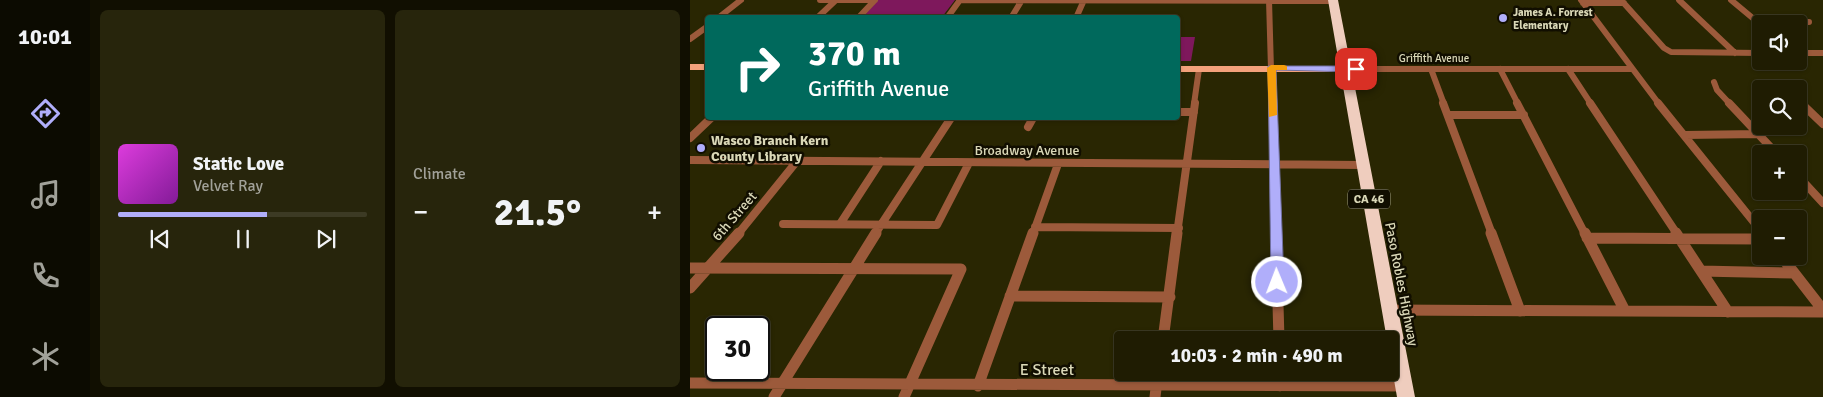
<!DOCTYPE html>
<meta charset="utf-8">
<style>
:root{--surface:#1f1c02;--page:#27250c;--text:#f1f3f6;--muted:#a1a199;--line:#3c3a24;--accent:#b0aefa}
body{margin:0;font-family:Signika,sans-serif;background:var(--page);color:var(--text);height:100vh;display:flex;flex-direction:column;font-size:19px;white-space:nowrap}
*{box-sizing:border-box;margin:0}
p{font-size:16px;color:var(--muted)}
.icon{flex:none;width:28px;height:28px;fill:none;stroke:currentColor;stroke-width:2;stroke-linecap:round;stroke-linejoin:round}
.map{position:relative;flex:1;overflow:hidden}
.side{display:flex;flex-direction:column;gap:10px;padding:10px;background:#110f01;width:600px}
.side>*{flex:none}
.guide{position:absolute;left:15px;top:15px;width:475px;height:105px;border-radius:5px;box-shadow:0 1px 4px #0004,0 0 0 1px var(--line);background:#00695c;color:#fff;overflow:hidden}
.buttons{position:absolute;left:1062px;top:15px;display:grid;gap:10px}
.buttons a{display:grid;place-items:center;width:55px;height:55px;border-radius:5px;background:var(--surface);box-shadow:0 1px 4px #0004,0 0 0 1px var(--line);font-size:25px}
.speed{position:absolute;left:15px;top:316px;display:flex;gap:10px;font-size:25px;font-weight:700;text-align:center}
.speed>*{display:grid;place-content:center;width:65px;height:65px;border-radius:50%;background:var(--surface);box-shadow:0 1px 4px #0004,0 0 0 1px var(--line);line-height:1}
.speed .limit{border:2px solid #111;border-radius:8px;background:#fff;color:#111}
.pin{position:absolute;display:grid;place-items:center;width:42px;height:42px;color:#fff;margin:-21px;border-radius:10px;box-shadow:0 2px 8px #0006}
.me{position:absolute;width:55px;margin:-28px;rotate:359deg;stroke-linejoin:round;filter:drop-shadow(0 0 4px #0008)}
.turn{display:flex;align-items:center;gap:18px;height:105px;padding:0 20px;font-size:22px}
.turn .icon{width:65px;height:65px;stroke-width:2.5}
.turn b{display:block;font-size:35px;line-height:42px}
.big{font-size:38px;font-weight:700;line-height:1.1}
.side .tile{flex:1;display:flex;flex-direction:column;justify-content:center;gap:8px;min-width:0;padding:0 18px;border-radius:8px;background:var(--page)}
.song{display:flex;align-items:center;gap:15px}
.cover{width:60px;height:60px;border-radius:8px;background:linear-gradient(135deg,hsl(300 70% 55%),hsl(290 70% 35%))}
.played{height:5px;border-radius:2px;background:linear-gradient(90deg,var(--accent) 60%,var(--line) 60%)}
.keys{display:flex;justify-content:space-around;direction:ltr}
.heat{display:flex;justify-content:space-between;align-items:center;font-size:28px;direction:ltr}
.side .tiles{flex:1;display:grid;gap:10px;grid-template-columns:repeat(2,1fr)}
.trip{position:absolute;left:424px;top:331px;width:285px;height:50px;border-radius:5px;background:var(--surface);box-shadow:0 1px 4px #0004,0 0 0 1px var(--line);font-weight:700;line-height:50px;text-align:center}
main{display:flex;flex:1;min-height:0}
.tabs{display:flex;flex-direction:column;width:90px;justify-content:space-around;align-items:center;background:#0c0b01;color:var(--muted)}
.tabs .icon{width:35px;height:35px}
.tabs .active{color:var(--accent)}
.tabs b{font-size:22px;color:var(--text)}
.map>svg:first-child{display:block}
.green{fill:#7e185c}
.lines{fill:none;stroke-linecap:round;stroke-linejoin:round}
.minor-far2{stroke:#9c5a3b;stroke-width:6}
.minor-far1{stroke:#9c5a3b;stroke-width:8}
.minor{stroke:#9c5a3b;stroke-width:11}
.major{fill:#f3a17b;fill-rule:evenodd}
.highway{fill:#efcdbe;fill-rule:evenodd}
.route{fill:#b0aefa;stroke:#7271a2}
.slow{fill:#f59e0b}
.poi-dot{fill:#b0aefa;stroke:#110e00;stroke-width:2}
.labels{text-anchor:middle;stroke-width:5;stroke-linejoin:round;paint-order:stroke}
.far-poi-label{font-size:11px;font-weight:bold;fill:#dad8b7;stroke:#110e00;text-anchor:start}
.far-street-label{font-size:11px;fill:#dad8b7;stroke:#110e00}
.shield{fill:#110e00;stroke:#9e9b80;stroke-width:1}
.shield-label{font-size:12px;font-weight:bold;fill:#dad8b7}
.poi-label{font-size:14px;font-weight:bold;fill:#dad8b7;stroke:#110e00;text-anchor:start}
.street-label{font-size:14px;fill:#dad8b7;stroke:#110e00}
.near-street-label{font-size:16px;fill:#dad8b7;stroke:#110e00}
</style>
<main>
<nav class="tabs">
<b>10:01</b>
<svg class="icon active" aria-label="directions" viewBox="0 0 24 24"><path d="M12 3l9 9-9 9-9-9zM9 14v-3h6M13 9l2 2-2 2"/></svg>
<svg class="icon" aria-label="music" viewBox="0 0 24 24"><path d="M9 18V5l10-2v13"/><circle cx="6" cy="18" r="3"/><circle cx="16" cy="16" r="3"/></svg>
<svg class="icon" aria-label="phone" viewBox="0 0 24 24"><path d="M5 4h4l2 5-3 2q2 4 5 5l2-3 5 2v4C11 20 4 13 5 4z"/></svg>
<svg class="icon" aria-label="climate" viewBox="0 0 24 24"><path d="M12 3v18M4 7l16 10M4 17L20 7"/></svg>
</nav>
<section class="side">
<div class="tiles">
<div class="tile">
<div class="song"><i class="cover"></i><div><b>Static Love</b><p>Velvet Ray</p></div></div>
<div class="played"></div>
<div class="keys"><svg class="icon" aria-label="previous" viewBox="0 0 24 24"><path d="M18 5L8 12l10 7zM5 5v14"/></svg><svg class="icon" aria-label="pause" viewBox="0 0 24 24"><path d="M8 5v14M16 5v14"/></svg><svg class="icon" aria-label="next" viewBox="0 0 24 24"><path d="M6 5l10 7-10 7zM19 5v14"/></svg></div>
</div>
<div class="tile"><p>Climate</p>
<div class="heat"><a>−</a><b class="big">21.5°</b><a>+</a></div>
</div>
</div>
</section>
<div class="map">
<svg width="1133" height="397" viewBox="0 0 1133 397">
<rect width="100%" height="100%" fill="#292602"/>
<!-- green -->
<path class="green" d="M188 0H265L252 17 172 18Z
M488 37H505L501 61H488Z"/>
<g class="lines">
<!-- minor-far2 -->
<path class="minor-far2" d="M130 0H185
M270 0 643 1
M579 0 582 104
M891 0 969 104
M931 0 974 48 981 52 1071 53
M989 0 1045 53
M1041 0 1071 25
M893 3H934
M28 18 51 0
M127 18 146 0
M168 18 185 0
M257 18 270 0
M321 18 332 0
M386 18 394 0
M1067 22H1119
M0 39 18 26
M1109 53H1133
M656 69H941
M741 69 754 104
M810 69 828 104
M878 69 901 104
M1024 82 1027 90 1040 104
M1089 83 1095 89
M1109 101 1112 104
M504 104 509 69"/>
<!-- minor-far1 -->
<path class="minor-far1" d="M582 103 586 234
M753 103 802 234
M827 103 895 234
M900 103 987 234
M968 103 1071 231
M1039 103 1087 154
M1111 103 1133 124
M488 112H504
M758 115H834
M338 127 343 118
M995 135 1069 134
M0 138 21 118
M0 160 673 165
M1109 177 1133 203
M93 224 247 225 279 163
M150 224 191 161
M345 227 489 228
M48 234 107 161
M185 234 261 118
M343 234 368 164
M487 234 505 103"/>
<!-- minor -->
<path class="minor" d="M586 233 589 340
M801 233 830 311
M895 233 935 311
M986 233 1038 312
M897 238 1071 239
M1091 256 1133 310
M0 268 271 269 214 397
M1011 271 1104 273
M0 288 49 233
M320 296 480 297
M700 310 1133 312
M473 340 487 233
M589 372 590 386
M0 383 714 386
M288 386 343 233
M84 397 186 233
M465 397 468 372"/>
<!-- major -->
<path class="major" d="M0 64H18V70H0Z
M488 66H656L660 69 656 72H488Z"/>
<!-- highway -->
<path class="highway" d="M638 0H648L725 397H707L700 357V340H697Z"/>
</g>
<!-- route -->
<path class="route" d="M578 66H666L671 69 666 72 586 70 594 282 587 287 581 282Z"/>
<!-- slow -->
<path class="slow" d="M594 65 597 66V70H586L587 115 579 117 577 68 581 65Z"/>
<!-- markers -->
<g class="poi-dot">
<circle cx="813" cy="18" r="5"/>
<circle cx="11" cy="148" r="5"/>
</g>
<g class="labels">
<!-- far-poi labels -->
<g class="far-poi-label">
<text x="823" y="16">James A. Forrest<tspan x="823" dy="13">Elementary</tspan></text>
</g>
<!-- far-street labels -->
<g class="far-street-label">
<text x="744" y="62">Griffith Avenue</text>
</g>
<!-- shield labels -->
<rect class="shield" x="658" y="189.5" width="42" height="19" rx="4"/>
<g class="shield-label">
<text x="679" y="203">CA 46</text>
</g>
<!-- poi labels -->
<g class="poi-label">
<text x="21" y="145">Wasco Branch Kern<tspan x="21" dy="16">County Library</tspan></text>
</g>
<!-- street labels -->
<g class="street-label">
<text x="337" y="155">Broadway Avenue</text>
<text transform="translate(44 216) rotate(-49)" y="5">6th Street</text>
<text transform="translate(712 284) rotate(79)" y="5">Paso Robles Highway</text>
</g>
<!-- near-street labels -->
<g class="near-street-label">
<text x="357" y="375">E Street</text>
</g>
</g>
</svg>
<div class="buttons">
<a><svg class="icon" aria-label="sound" viewBox="0 0 24 24"><path d="M4 9h4l5-4v14l-5-4H4zM17 9q2 3 0 6"/></svg></a>
<a><svg class="icon" aria-label="search" viewBox="0 0 24 24"><circle cx="10" cy="10" r="6"/><path d="M15 15l6 6"/></svg></a>
<a>+</a>
<a>−</a>
</div>
<div class="speed"><div class="limit">30</div></div>
<div class="pin" style="left:666px;top:69px;background:#d93025"><svg class="icon" aria-label="arrive" viewBox="0 0 24 24"><path d="M6 21V4h12l-3 4 3 4H6"/></svg></div>
<svg class="me" style="left:587px;top:282px" viewBox="-20 -20 40 40"><circle r="17" fill="#b0aefa" stroke="#fff" stroke-width="3"/><path d="M0-11L8 9 0 5-8 9z" fill="#fff"/></svg>
<div class="trip">10:03 · 2 min · 490 m</div>
<div class="guide">
<div class="turn"><svg class="icon" aria-label="right" viewBox="0 0 24 24"><path d="M7 20v-9h11M14 6l5 5-5 5"/></svg><div><b>370 m</b>Griffith Avenue</div></div>
</div>
</div>
</main>
